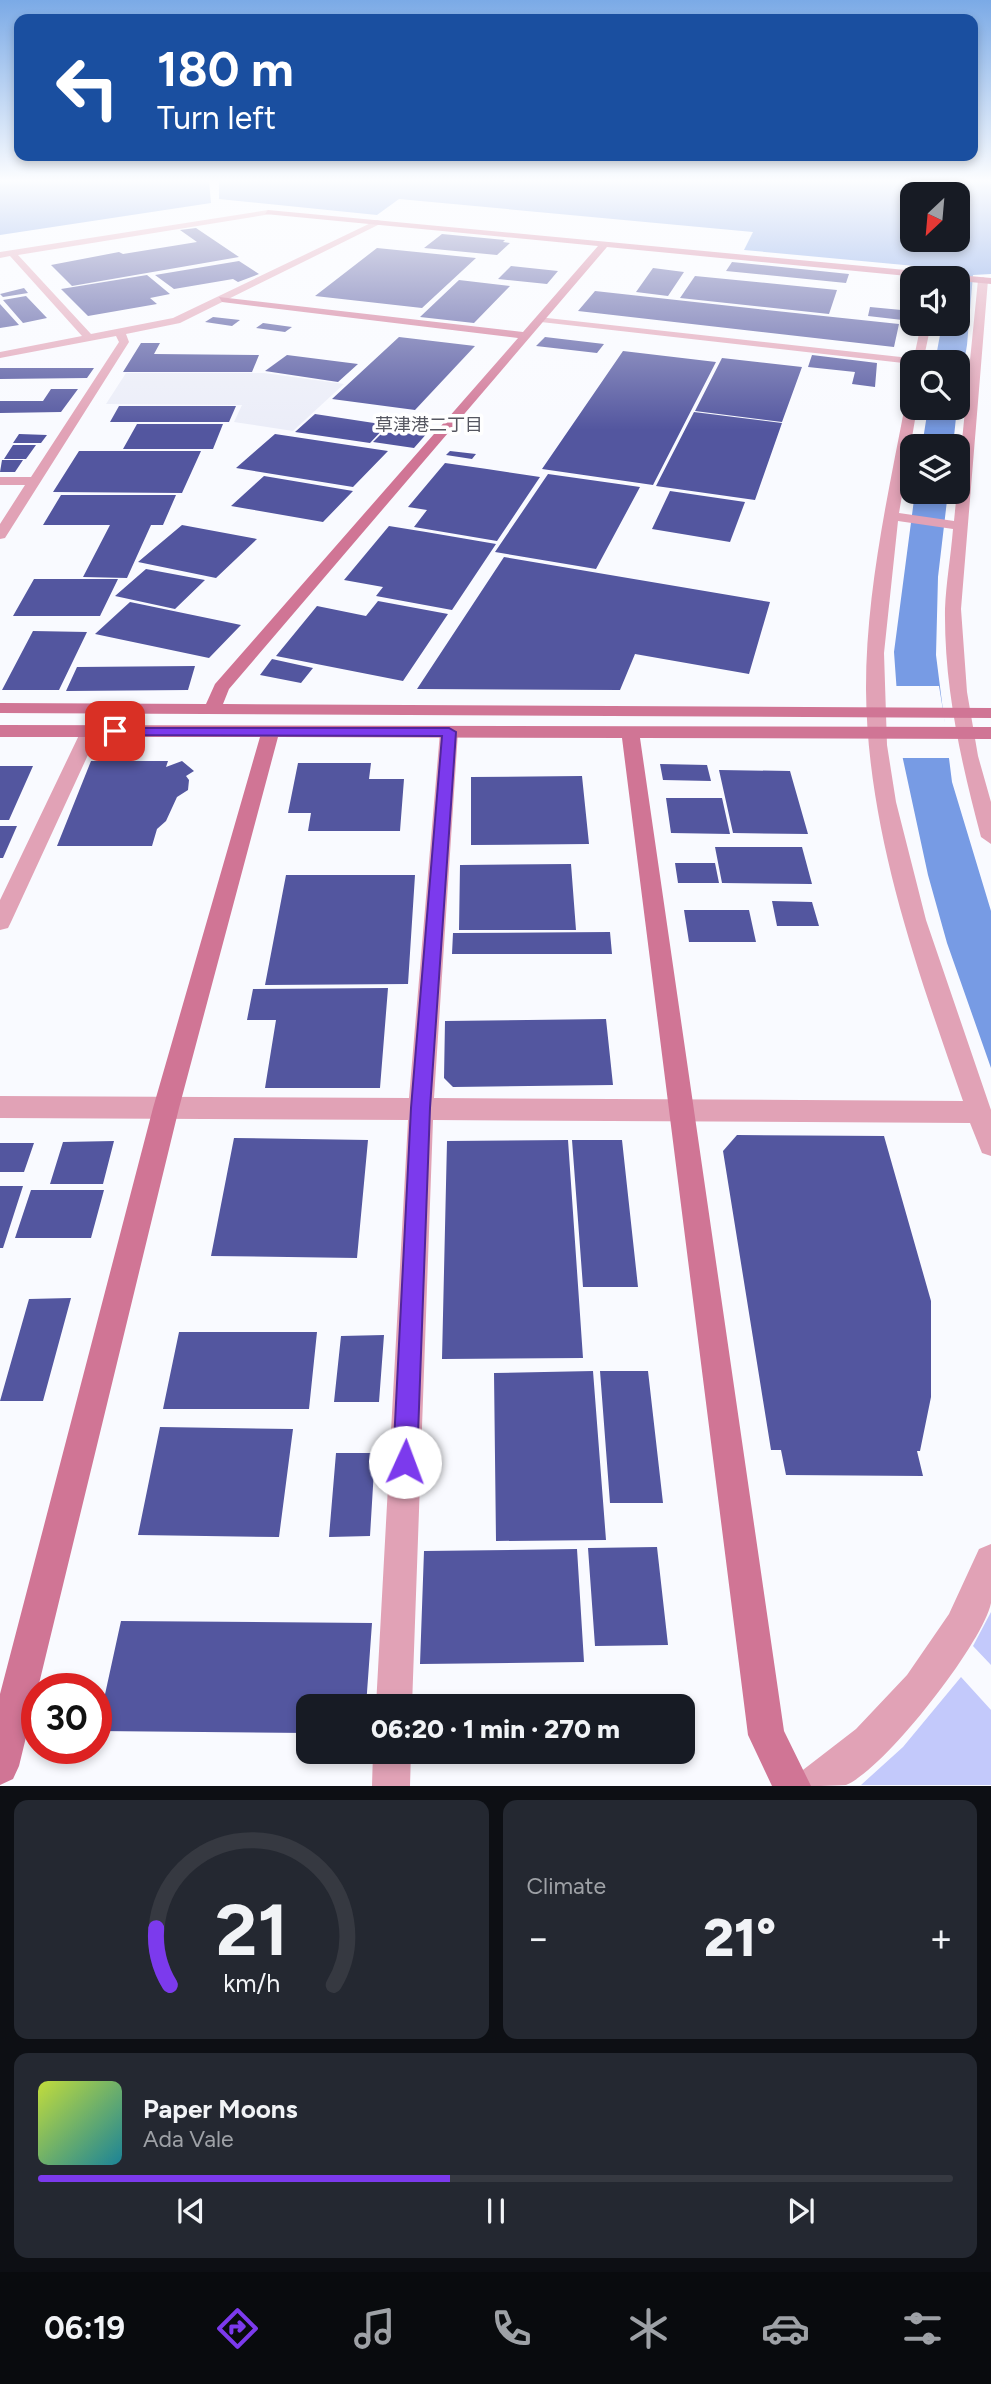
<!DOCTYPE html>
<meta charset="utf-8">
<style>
:root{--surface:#171b24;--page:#242831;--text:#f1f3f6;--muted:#9ea1a6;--line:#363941;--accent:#7c3aed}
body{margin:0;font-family:Figtree,"Noto Sans JP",sans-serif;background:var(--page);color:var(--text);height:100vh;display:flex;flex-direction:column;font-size:26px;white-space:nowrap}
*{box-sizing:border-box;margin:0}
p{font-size:23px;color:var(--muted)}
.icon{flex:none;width:38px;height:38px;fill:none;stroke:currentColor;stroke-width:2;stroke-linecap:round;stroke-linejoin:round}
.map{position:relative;height:1786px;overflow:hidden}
.side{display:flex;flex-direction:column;gap:14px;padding:14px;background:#0d0f14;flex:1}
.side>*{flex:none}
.banner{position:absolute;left:14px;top:14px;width:964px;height:147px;border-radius:14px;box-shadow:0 4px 10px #0003;background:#1a4fa0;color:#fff;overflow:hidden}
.needle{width:46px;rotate:206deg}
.buttons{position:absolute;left:900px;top:182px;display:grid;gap:14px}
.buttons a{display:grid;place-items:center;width:70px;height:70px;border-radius:14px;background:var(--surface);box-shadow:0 4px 10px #0003;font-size:35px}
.speed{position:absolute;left:21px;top:1673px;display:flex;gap:14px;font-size:35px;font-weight:700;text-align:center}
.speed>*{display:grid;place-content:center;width:91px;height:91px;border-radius:50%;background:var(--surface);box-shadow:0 4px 10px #0003;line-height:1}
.speed .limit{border:10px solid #d22;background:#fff;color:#111}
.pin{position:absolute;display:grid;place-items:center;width:60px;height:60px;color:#fff;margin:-30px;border-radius:14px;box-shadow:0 4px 10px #0006}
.me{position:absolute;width:77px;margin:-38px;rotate:2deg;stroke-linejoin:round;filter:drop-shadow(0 0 5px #0008)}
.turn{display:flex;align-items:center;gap:24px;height:147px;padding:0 28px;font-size:32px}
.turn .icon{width:91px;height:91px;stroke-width:2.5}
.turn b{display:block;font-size:49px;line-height:60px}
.big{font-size:52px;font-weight:800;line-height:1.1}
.side .card{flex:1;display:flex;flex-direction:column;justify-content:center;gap:10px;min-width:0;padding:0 24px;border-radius:14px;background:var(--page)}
.side .dial{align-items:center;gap:0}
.dial svg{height:182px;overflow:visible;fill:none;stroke:var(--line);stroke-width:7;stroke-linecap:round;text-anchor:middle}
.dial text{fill:var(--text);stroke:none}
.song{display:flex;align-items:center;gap:21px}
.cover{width:84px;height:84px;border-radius:10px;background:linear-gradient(135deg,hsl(70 70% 55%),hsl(190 70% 35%))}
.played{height:7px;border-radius:4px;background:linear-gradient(90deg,var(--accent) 45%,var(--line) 45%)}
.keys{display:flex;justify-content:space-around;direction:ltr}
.heat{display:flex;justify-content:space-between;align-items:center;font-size:38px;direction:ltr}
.side .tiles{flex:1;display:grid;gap:14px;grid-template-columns:1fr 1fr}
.card:last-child{grid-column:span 2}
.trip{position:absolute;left:296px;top:1694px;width:399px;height:70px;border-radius:14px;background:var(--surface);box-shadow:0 4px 10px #0003;font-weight:800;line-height:70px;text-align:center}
.menu{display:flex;height:112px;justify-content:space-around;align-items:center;background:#090b0e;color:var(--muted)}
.menu .icon{width:49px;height:49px}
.menu .selected{color:var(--accent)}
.menu b{font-size:32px;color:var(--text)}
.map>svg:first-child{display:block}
.built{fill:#ebedf8}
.green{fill:#c3c9fb}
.water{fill:#779be4;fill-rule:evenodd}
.pier{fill:#f9faff}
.building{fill:#53569f}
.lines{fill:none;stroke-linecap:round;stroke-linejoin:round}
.lane{fill:#e1a2b6;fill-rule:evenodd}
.street{fill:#e1a2b6;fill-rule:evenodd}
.secondary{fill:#d07595;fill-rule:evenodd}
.route{fill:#7c3aed;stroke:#51269a;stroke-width:2}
.labels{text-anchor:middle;stroke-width:7;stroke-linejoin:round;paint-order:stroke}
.far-neighbourhood-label{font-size:18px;fill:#555660;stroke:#fff}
</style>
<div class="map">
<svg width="991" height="1786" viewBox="0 0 991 1786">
<rect width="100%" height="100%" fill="#f9faff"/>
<!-- built -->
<path class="built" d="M126 373H264L344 384 293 431 234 422 242 405 106 404Z"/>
<!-- green -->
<path class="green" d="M991 1612V1665L973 1646Z
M961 1677 991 1710V1785H861L903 1747Z"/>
<!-- water -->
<path class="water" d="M0 180H209L211 203 0 235Z
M219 180H991V274L973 275 967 345 957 405V362H935L942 324H957V278H949V272L915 266 744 250 753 232 399 199 377 215 219 199ZM912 194H957V240H912Z
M928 408H957L953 446H922Z
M915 492H948L938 577 936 655 952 782 991 911V1068L947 943 928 875 901 750 894 652Z"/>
<!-- pier -->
<path class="pier" d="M894 686H939L951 758H901Z"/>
<!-- building -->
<path class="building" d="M196 228 239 257 72 286 51 265 119 252 123 254 197 242 180 230Z
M442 234 505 240 503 242 510 243 497 255 424 248Z
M377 248 476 258 422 308 315 296Z
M239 261 259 274 238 282 233 279 174 289 155 275Z
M732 262 849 274 846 283 726 271Z
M511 266 558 271 547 284 498 279Z
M653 268 684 272 668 296 636 292Z
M147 275 170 294 150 298 157 304 88 316 61 289Z
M695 276 837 290 829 314 680 298Z
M459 280 510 286 474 323 420 317Z
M24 288 28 293 3 297 0 294Z
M595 291 758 309 899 324 894 347 578 311Z
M26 296 47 318 23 323 3 300Z
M0 304 19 325 0 328Z
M870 307 912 311 911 321 868 316Z
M213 317 240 320 232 326 205 322Z
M263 323 292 327 285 332 256 328Z
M399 337 475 346 415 410 332 399Z
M545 337 604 344 597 353 536 346Z
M141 343H160L154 354 259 355 252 372H123Z
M623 351 716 362 653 485 542 469Z
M287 355 358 364 338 382 265 371Z
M812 355 877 363 875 387 852 384 855 372 808 367Z
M722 358 802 367 782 422 695 411Z
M0 368H94L87 378 0 379Z
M51 389H78L61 412 0 413V401H43Z
M119 406H236L229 422H110Z
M694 412 782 423 755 500 656 486Z
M315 414 387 425 370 443 295 432Z
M137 424H223L213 449H123Z
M390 425 429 431 414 448 373 442Z
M19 434 47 435 41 443H13Z
M275 434 388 451 353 487 236 468Z
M13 445H36L26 459H4Z
M79 451H201L182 493 53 492Z
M450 451 476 454 472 459 446 455Z
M2 460H23L15 472H0Z
M445 463 487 469 540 477 497 541 414 527 427 510 408 507Z
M548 474 640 487 596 569 495 552Z
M264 476 353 491 323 522 231 506Z
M670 491 745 502 730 542 652 529Z
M61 495H176L163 525H151L127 578 83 577 110 525H43Z
M182 525 257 539 216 578 138 562Z
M389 526 426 532 496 544 452 610 376 596 383 587 344 580Z
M504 557 770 602 749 674 635 654 620 690 417 689Z
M146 569 205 580 175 609 115 596Z
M34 579H118L100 616H13Z
M378 601 448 614 403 681 276 656 317 606 366 616Z
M130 602 241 625 209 658 95 634Z
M33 631 87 632 59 690H2Z
M272 659 313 668 301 683 260 675Z
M195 666 188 690 66 691 77 667Z
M91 761H168L166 767 182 761 194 771 186 776 189 780 188 790 177 797 166 821 157 829 152 846H57Z
M298 763H371L369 779H404L400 831H308L311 813H288Z
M660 764 707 765 711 781 663 780Z
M0 766H33L9 820H0Z
M719 770 790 771 808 834 733 833Z
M582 776 589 844 471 845V777Z
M666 798H722L730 834 671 833Z
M0 826H17L3 858H0Z
M715 847H802L812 884 722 883Z
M675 863H715L719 883H678Z
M571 864 576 930H459L460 865Z
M286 875H415L408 984 265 985Z
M772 901 812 902 819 926H777Z
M684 910H749L756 942H689Z
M610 932 612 954H452L453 933Z
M388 988 380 1088H265L276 1020H247L253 989Z
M606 1019 613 1085 453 1087 444 1078 445 1021Z
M737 1135 884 1136 931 1301V1397L920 1451H917L923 1476 786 1475 781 1450H771L723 1151Z
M234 1138 368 1140 357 1258 211 1256Z
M568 1140 583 1358 442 1359 447 1141Z
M572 1140H622L638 1287H583Z
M114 1141 103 1184H50L63 1142Z
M0 1143H34L24 1172H0Z
M0 1186H23L3 1248H0Z
M31 1190H104L91 1238H15Z
M71 1298 43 1401H0L29 1299Z
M179 1332H317L309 1409H163Z
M384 1335 379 1402H334L341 1336Z
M593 1371 606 1540 496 1541 494 1373Z
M600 1371H648L663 1503H610Z
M160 1427 293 1429 279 1537 138 1535Z
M336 1453H375L370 1536 329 1537Z
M657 1547 668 1645 595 1646 588 1548Z
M577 1549 584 1662 420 1664 424 1551Z
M121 1621 372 1623 366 1706H308V1733L97 1731Z"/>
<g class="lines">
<!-- lane -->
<path class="lane" d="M538 317 919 359 924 362 912 364 541 322Z"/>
<!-- street -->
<path class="street" d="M268 210 271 214 18 255 91 334 173 318 377 220 384 222 180 323 126 334 129 342 5 538 0 539V524L25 485H0V477H31L119 342 116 336 0 358V352L82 336 10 256 0 258V252Z
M983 277 988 280 961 609 967 692 978 756 991 802V844L981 837C961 762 944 687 945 609 946 583 951 555 953 529L898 521 884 653 887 745 896 802 926 920 991 1110V1156L982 1153 970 1123 433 1120 412 1706H376L408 1120 0 1118V1096L409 1098 440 732 449 726 458 732 434 1098 963 1101C917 969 867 831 866 689 866 591 888 495 906 400L912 397V408H917L899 513 954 521 978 280Z
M921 324H931L923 362H913Z
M90 725 99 731 11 922 8 928 0 930V900L81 731Z
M991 1544C991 1562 991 1585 991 1603 983 1643 884 1770 846 1785 833 1786 808 1786 793 1786L799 1773 856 1729 907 1675 949 1614 979 1549Z
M373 1752H411L410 1786H372Z"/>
<!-- secondary -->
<path class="secondary" d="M268 210 991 278V284L607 247 229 689 223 704 991 708V718L0 713V703L206 704 215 684 518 338 222 302 219 297 523 332 598 246 265 214Z
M0 725 991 727V739L640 738 784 1731 811 1786H772L748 1735 622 738 278 737 179 1108 19 1766 13 1779 0 1785V1694L153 1108 260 737H0Z"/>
</g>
<!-- sky -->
<linearGradient id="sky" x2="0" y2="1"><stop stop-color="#7baae6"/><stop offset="0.42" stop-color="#fcfdff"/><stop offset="1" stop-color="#fcfdff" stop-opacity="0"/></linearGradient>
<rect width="991" height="430" fill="url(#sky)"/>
<!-- route -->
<path class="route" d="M111 728H449L456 732 430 1108 417 1462 414 1470 405 1474 397 1470 393 1462 411 1108 442 736 115 735 111 734Z"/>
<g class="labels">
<!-- far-neighbourhood labels -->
<g class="far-neighbourhood-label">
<text x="429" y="431">草津港二丁目</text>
</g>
</g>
</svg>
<div class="buttons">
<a><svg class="needle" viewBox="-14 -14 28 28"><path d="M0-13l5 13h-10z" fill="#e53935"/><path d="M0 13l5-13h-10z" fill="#9ea1a6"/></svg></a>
<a><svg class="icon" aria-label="sound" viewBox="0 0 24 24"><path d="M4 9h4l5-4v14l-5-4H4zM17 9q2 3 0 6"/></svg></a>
<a><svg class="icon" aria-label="search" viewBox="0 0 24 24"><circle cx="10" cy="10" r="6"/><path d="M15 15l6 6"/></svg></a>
<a><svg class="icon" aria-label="layers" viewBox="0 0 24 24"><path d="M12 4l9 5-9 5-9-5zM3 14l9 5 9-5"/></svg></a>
</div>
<div class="speed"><div class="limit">30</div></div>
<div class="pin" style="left:115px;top:731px;background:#d93025"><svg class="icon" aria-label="arrive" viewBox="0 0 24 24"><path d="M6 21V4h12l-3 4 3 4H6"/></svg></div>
<svg class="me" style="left:405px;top:1462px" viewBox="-20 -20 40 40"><circle r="19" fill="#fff"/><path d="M0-13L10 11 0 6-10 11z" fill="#7c3aed"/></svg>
<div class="trip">06:20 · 1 min · 270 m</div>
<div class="banner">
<div class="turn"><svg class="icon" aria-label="left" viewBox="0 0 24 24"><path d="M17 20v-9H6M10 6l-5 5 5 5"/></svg><div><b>180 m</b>Turn left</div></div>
</div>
</div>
<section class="side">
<div class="tiles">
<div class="card dial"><svg viewBox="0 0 100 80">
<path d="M14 69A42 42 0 1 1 86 69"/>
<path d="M14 69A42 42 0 0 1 8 44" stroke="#7c3aed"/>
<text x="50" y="56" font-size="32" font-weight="700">21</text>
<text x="50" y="72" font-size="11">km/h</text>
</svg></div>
<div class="card"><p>Climate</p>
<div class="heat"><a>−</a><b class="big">21°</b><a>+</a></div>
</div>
<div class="card">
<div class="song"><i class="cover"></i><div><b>Paper Moons</b><p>Ada Vale</p></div></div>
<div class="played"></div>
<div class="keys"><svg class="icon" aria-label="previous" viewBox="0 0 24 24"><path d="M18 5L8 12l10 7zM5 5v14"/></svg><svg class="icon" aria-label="pause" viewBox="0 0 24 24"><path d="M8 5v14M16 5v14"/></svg><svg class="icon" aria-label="next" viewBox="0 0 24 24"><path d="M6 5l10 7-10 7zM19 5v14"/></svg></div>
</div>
</div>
</section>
<nav class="menu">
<b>06:19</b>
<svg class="icon selected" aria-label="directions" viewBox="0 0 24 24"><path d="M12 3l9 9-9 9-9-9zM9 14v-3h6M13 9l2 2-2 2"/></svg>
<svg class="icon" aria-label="music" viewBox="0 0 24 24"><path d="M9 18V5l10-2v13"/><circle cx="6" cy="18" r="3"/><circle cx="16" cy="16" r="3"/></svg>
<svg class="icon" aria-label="phone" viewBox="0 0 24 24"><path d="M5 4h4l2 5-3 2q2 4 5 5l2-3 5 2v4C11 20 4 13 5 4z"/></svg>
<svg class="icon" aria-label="climate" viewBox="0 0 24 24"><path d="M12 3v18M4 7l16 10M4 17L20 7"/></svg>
<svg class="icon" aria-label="car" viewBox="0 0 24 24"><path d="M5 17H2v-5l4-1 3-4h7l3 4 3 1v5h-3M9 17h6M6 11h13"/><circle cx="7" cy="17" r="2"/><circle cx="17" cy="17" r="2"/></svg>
<svg class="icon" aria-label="filters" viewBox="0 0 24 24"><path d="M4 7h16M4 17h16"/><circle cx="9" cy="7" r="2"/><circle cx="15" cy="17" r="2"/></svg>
</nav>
